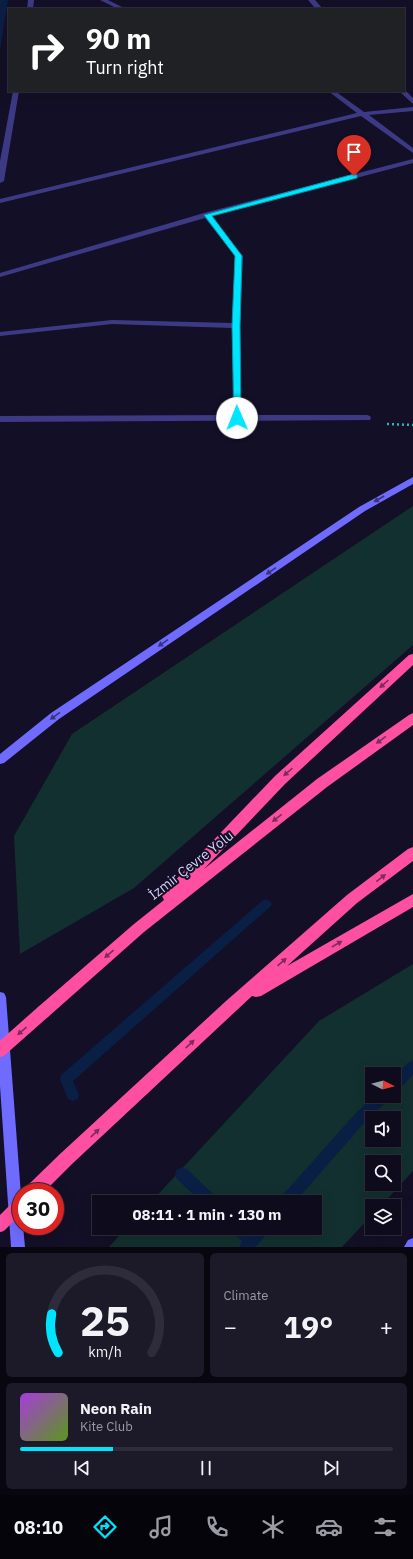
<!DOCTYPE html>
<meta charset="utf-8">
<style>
:root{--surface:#0e0b1c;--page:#1c1929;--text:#f1f3f6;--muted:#9b9ba3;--line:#2e2b3b;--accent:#00e5ff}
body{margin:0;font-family:"IBM Plex Sans",sans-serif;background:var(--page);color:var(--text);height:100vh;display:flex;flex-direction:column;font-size:15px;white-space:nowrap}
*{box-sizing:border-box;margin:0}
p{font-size:13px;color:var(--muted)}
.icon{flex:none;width:22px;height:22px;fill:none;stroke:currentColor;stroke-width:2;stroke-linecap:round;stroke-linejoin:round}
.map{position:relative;height:1247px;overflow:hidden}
.details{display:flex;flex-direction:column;gap:6px;padding:6px;background:#08060f;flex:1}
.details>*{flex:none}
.guide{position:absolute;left:8px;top:8px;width:397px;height:84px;border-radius:0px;box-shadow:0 4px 16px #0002,0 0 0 1px var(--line);background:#202124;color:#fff;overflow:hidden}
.needle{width:26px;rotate:96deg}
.tools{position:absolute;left:365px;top:1067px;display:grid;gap:8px}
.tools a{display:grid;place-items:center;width:36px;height:36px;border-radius:0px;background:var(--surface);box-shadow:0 4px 16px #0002,0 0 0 1px var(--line);font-size:20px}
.speed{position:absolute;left:12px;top:1183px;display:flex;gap:8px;font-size:20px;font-weight:700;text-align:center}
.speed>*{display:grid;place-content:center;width:52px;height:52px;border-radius:50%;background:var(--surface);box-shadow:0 4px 16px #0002,0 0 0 1px var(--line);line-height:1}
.speed .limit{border:6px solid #d22;background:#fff;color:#111}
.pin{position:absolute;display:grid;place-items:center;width:34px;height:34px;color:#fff;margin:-41px -17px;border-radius:50% 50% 50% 0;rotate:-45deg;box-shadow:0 0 4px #0007}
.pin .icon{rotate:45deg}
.me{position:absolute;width:44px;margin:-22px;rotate:359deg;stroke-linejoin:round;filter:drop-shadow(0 0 3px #0008)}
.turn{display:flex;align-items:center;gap:14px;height:84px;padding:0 12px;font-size:18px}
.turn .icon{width:52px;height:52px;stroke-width:2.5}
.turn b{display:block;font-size:28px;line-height:34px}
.big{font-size:30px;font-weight:800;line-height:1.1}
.details .card{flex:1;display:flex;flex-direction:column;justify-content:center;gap:6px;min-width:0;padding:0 14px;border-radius:6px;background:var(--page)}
.details .dial{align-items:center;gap:0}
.dial svg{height:104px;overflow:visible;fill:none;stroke:var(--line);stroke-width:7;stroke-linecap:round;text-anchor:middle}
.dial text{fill:var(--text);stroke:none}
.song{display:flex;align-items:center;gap:12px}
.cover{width:48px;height:48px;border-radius:6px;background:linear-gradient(135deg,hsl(280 70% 55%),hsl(90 70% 35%))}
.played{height:4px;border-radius:2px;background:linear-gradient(90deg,var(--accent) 25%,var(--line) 25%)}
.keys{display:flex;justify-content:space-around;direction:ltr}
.heat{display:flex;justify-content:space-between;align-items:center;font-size:22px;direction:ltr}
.details .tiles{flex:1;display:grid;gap:6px;grid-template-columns:1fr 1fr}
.card:last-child{grid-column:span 2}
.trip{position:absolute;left:92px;top:1195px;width:230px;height:40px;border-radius:0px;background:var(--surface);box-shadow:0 4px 16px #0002,0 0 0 1px var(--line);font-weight:800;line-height:40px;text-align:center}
.tabs{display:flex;height:64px;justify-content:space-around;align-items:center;background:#06040b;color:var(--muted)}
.tabs .icon{width:28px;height:28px}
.tabs .selected{color:var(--accent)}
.tabs b{font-size:18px;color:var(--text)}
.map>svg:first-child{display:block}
.green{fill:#12302f;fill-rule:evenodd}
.water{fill:#0a1f44}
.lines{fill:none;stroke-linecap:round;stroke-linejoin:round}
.stream{fill:#0a1f44;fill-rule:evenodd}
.path{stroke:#2fb8b0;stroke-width:2.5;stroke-dasharray:2 3;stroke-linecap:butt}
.street{fill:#3d3a85;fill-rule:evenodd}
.secondary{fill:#6f6bff;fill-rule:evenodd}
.highway{fill:#ff4fa3;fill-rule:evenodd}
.highway-bridge{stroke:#ff4fa3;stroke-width:14}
.oneway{fill:#38347d}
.oneway2{fill:#7d2c5e}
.route{fill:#00e5ff;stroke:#0095a6}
.labels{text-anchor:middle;stroke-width:4;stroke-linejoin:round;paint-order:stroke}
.street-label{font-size:14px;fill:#d9d4ff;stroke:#130f26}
</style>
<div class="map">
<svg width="413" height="1247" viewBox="0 0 413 1247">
<rect width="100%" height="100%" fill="#130f26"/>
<!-- green -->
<path class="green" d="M413 506V645L134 888 20 954 14 836 72 734Z
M413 964V1171L381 1206H372V1215L342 1247H109L126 1228H315V1202H151L319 1021ZM372 1074H394V1096H372ZM372 1118H394V1140H372ZM372 1162H394V1184H372Z"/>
<!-- water -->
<path class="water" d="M0 0H8L0 51Z"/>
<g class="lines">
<!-- stream -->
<path class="stream" d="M266 899 270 901 272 904 270 907 73 1081 79 1095 78 1099 73 1101 68 1099 60 1079 61 1075 262 901Z
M413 1060V1075L399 1089 394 1091V1076L409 1062Z
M374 1096H389L388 1100 364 1123 295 1202H279L281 1197 354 1115Z
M182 1168 187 1169 216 1197 218 1202H201L177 1179 175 1174 177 1169Z
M231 1228H248L251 1231 254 1228H270L268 1233 255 1247H239L242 1241 233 1233Z"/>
<!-- path -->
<path class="path" d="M387 424 413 425"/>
<!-- street -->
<path class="street" d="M28 0H34L33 9H27Z
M100 0H108L126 9H118Z
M308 0H315L323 9H316Z
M404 89 413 98V104L399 91H404Z
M13 91H19L4 181 0 183V161Z
M328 91H335L364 112 413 107V111L369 115 413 148V153L361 116 0 203V199L357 113Z
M413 159V163L212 216 243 256 240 326 241 415H367L370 416 371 418 370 420 0 422V416L233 415 232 328 112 324 0 336V332L112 320 232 323 235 256 205 218 0 277V273L204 213Z"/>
<!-- secondary -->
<path class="secondary" d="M413 477V484L365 511 59 719 4 763 0 764V754L51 713 359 507Z
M0 992 4 993 6 997 21 1195V1226H23L25 1247H11L0 1086Z
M413 1238V1247H404L408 1240Z"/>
<!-- highway -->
<path class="highway" d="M413 654V665L285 784 204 869 317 779 409 715 413 713V725L327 787 144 932 48 1017 43 1019 38 1017 36 1012 38 1007 134 924 164 900 162 896 164 892 275 776 409 655Z
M413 847V861L357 903 287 966 413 894V907L261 996 256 997 252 996 72 1164 44 1192H25L27 1186 60 1154 226 1001 347 895 408 849Z"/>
<!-- highway-bridge -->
<path class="highway-bridge" d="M0 1050 43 1012
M0 1225 21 1204"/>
</g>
<!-- one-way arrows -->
<defs><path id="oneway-solid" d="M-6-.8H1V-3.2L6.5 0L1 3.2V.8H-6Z"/></defs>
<g class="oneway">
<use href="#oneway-solid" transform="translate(379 499) rotate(150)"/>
<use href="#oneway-solid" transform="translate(271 571) rotate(146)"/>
<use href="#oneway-solid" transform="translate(163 643) rotate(146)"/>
<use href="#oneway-solid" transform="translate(55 716) rotate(144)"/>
</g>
<g class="oneway2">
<use href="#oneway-solid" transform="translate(384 684) rotate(138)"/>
<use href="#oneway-solid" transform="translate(381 740) rotate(144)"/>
<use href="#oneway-solid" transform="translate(288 772) rotate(138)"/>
<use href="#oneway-solid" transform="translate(277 818) rotate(142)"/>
<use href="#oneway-solid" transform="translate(381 878) rotate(-38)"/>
<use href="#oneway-solid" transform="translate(337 944) rotate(-30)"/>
<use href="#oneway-solid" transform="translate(109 954) rotate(139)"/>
<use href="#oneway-solid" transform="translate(282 962) rotate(-41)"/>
<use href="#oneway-solid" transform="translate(22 1031) rotate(139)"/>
<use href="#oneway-solid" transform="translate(190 1044) rotate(-43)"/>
<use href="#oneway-solid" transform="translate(95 1133) rotate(-43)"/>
</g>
<!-- route -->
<path class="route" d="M354 174 357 175V178L212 216 242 256 240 326 241 418 240 419H234L232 326 235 256 204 215Z"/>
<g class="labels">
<!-- street labels -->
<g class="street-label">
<text transform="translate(191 865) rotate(-38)" y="5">İzmir Çevre Yolu</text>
</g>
</g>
</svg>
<div class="tools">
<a><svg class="needle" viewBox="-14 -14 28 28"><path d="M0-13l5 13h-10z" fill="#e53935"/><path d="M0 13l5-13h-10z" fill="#9b9ba3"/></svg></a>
<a><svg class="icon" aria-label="sound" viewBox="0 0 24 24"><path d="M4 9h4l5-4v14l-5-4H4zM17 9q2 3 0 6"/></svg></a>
<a><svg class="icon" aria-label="search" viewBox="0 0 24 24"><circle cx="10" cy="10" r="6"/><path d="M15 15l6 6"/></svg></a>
<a><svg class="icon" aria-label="layers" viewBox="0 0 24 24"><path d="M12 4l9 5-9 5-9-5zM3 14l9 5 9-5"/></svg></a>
</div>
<div class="speed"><div class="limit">30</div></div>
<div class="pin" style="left:354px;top:176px;background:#d93025"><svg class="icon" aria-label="arrive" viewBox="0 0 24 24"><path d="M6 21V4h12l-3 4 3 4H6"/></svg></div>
<svg class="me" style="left:237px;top:418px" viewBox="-20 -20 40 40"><circle r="19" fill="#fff"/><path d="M0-13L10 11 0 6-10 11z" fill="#00e5ff"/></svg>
<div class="trip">08:11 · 1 min · 130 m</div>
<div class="guide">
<div class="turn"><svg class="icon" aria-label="right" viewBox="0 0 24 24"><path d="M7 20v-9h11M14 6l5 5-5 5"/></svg><div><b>90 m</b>Turn right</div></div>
</div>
</div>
<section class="details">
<div class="tiles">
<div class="card dial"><svg viewBox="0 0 100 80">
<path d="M14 69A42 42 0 1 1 86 69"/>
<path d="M14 69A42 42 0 0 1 9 39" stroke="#00e5ff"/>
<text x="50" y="56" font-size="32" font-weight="700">25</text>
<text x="50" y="72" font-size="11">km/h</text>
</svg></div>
<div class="card"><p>Climate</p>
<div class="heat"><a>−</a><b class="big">19°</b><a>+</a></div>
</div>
<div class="card">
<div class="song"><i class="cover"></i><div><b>Neon Rain</b><p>Kite Club</p></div></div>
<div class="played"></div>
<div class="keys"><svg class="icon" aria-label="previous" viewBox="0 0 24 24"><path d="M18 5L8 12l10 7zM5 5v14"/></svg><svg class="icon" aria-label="pause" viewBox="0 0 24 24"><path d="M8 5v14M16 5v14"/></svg><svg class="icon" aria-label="next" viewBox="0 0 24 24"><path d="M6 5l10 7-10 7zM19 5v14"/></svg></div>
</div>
</div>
</section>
<nav class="tabs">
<b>08:10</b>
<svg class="icon selected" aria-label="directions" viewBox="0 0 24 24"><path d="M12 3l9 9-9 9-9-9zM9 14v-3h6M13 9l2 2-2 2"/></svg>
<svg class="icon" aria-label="music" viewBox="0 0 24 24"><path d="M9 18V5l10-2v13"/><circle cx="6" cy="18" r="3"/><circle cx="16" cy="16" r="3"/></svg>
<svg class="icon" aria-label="phone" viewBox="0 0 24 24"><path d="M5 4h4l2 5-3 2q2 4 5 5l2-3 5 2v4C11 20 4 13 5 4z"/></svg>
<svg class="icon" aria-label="climate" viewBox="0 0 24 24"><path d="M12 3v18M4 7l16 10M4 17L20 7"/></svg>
<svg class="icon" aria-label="car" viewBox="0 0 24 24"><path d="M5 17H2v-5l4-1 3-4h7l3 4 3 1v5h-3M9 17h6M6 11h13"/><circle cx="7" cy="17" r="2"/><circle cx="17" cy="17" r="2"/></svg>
<svg class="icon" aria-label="filters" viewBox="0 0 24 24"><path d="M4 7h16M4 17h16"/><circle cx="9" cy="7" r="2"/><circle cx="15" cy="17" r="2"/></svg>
</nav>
